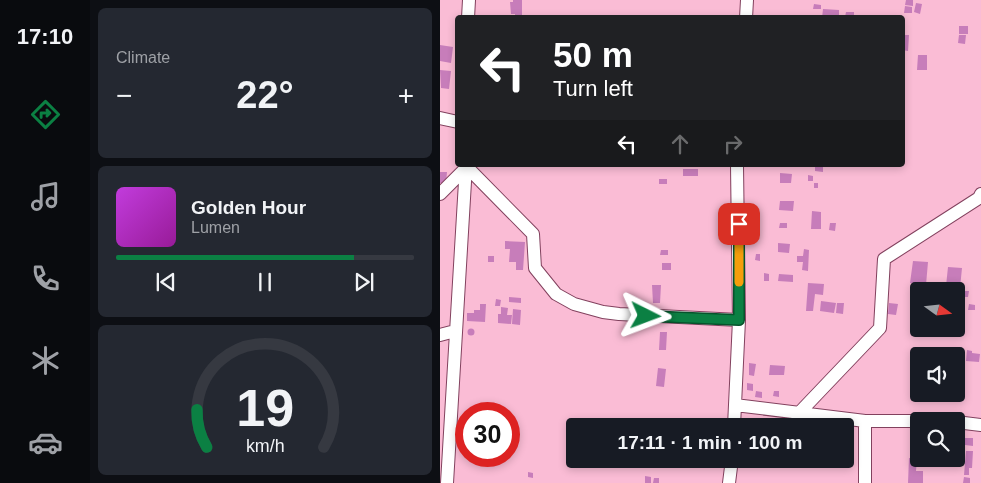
<!DOCTYPE html>
<meta charset="utf-8">
<style>
:root{--surface:#171b24;--page:#242831;--text:#f1f3f6;--muted:#9ea1a6;--line:#363941;--accent:#0b8043}
body{margin:0;font-family:Arial,sans-serif;background:var(--page);color:var(--text);height:100vh;display:flex;flex-direction:column;font-size:19px;white-space:nowrap}
*{box-sizing:border-box;margin:0}
p{font-size:16px;color:var(--muted)}
.icon{flex:none;width:28px;height:28px;fill:none;stroke:currentColor;stroke-width:2;stroke-linecap:round;stroke-linejoin:round}
.map{position:relative;flex:1;overflow:hidden}
.panel{display:flex;flex-direction:column;gap:8px;padding:8px;background:#0d0f14;width:350px}
.panel>*{flex:none}
.hud{position:absolute;left:15px;top:15px;width:450px;height:152px;border-radius:5px;box-shadow:0 2px 8px #0003;background:#202124;color:#fff;overflow:hidden}
.needle{width:32px;rotate:105deg}
.fabs{position:absolute;left:470px;top:282px;display:grid;gap:10px}
.fabs a{display:grid;place-items:center;width:55px;height:55px;border-radius:5px;background:var(--surface);box-shadow:0 2px 8px #0003;font-size:25px}
.speed{position:absolute;left:15px;top:402px;display:flex;gap:10px;font-size:25px;font-weight:700;text-align:center}
.speed>*{display:grid;place-content:center;width:65px;height:65px;border-radius:50%;background:var(--surface);box-shadow:0 2px 8px #0003;line-height:1}
.speed .limit{border:8px solid #d22;background:#fff;color:#111}
.pin{position:absolute;display:grid;place-items:center;width:42px;height:42px;color:#fff;margin:-21px;border-radius:10px;box-shadow:0 2px 8px #0006}
.me{position:absolute;width:55px;margin:-28px;rotate:93deg;stroke-linejoin:round;filter:drop-shadow(0 0 4px #0008)}
.turn{display:flex;align-items:center;gap:18px;height:105px;padding:0 15px;font-size:22px}
.turn .icon{width:65px;height:65px;stroke-width:2.5}
.turn b{display:block;font-size:35px;line-height:42px}
.lanes{display:flex;align-items:center;height:48px;padding:0 15px;background:#0003;justify-content:center;gap:25px;direction:ltr}
.lanes .off{opacity:.35}
.big{font-size:38px;font-weight:600;line-height:1.1}
.panel .tile{flex:1;display:flex;flex-direction:column;justify-content:center;gap:8px;min-width:0;padding:0 18px;border-radius:8px;background:var(--page)}
.panel .dial{align-items:center;gap:0}
.dial svg{height:130px;overflow:visible;fill:none;stroke:var(--line);stroke-width:7;stroke-linecap:round;text-anchor:middle}
.dial text{fill:var(--text);stroke:none}
.song{display:flex;align-items:center;gap:15px}
.cover{width:60px;height:60px;border-radius:8px;background:linear-gradient(135deg,hsl(290 70% 55%),hsl(300 70% 35%))}
.played{height:5px;border-radius:2px;background:linear-gradient(90deg,var(--accent) 80%,var(--line) 80%)}
.keys{display:flex;justify-content:space-around;direction:ltr}
.heat{display:flex;justify-content:space-between;align-items:center;font-size:28px;direction:ltr}
.trip{position:absolute;left:126px;top:418px;width:288px;height:50px;border-radius:5px;background:var(--surface);box-shadow:0 2px 8px #0003;font-weight:600;line-height:50px;text-align:center}
main{display:flex;flex:1;min-height:0}
.menu{display:flex;flex-direction:column;width:90px;justify-content:space-around;align-items:center;background:#090b0e;color:var(--muted)}
.menu .icon{width:35px;height:35px}
.menu .current{color:var(--accent)}
.menu b{font-size:22px;color:var(--text)}
.map>svg:first-child{display:block}
.building{fill:#c77dba}
.lines{fill:none;stroke-linecap:round;stroke-linejoin:round}
.minor-casing{stroke:#82415e;stroke-width:14}
.minor{stroke:#fff;stroke-width:12}
.route-casing{stroke:#07532c;stroke-width:12}
.route{stroke:#0b8043;stroke-width:9}
.slow{stroke:#f59e0b;stroke-width:9}
</style>
<main>
<nav class="menu">
<b>17:10</b>
<svg class="icon current" aria-label="directions" viewBox="0 0 24 24"><path d="M12 3l9 9-9 9-9-9zM9 14v-3h6M13 9l2 2-2 2"/></svg>
<svg class="icon" aria-label="music" viewBox="0 0 24 24"><path d="M9 18V5l10-2v13"/><circle cx="6" cy="18" r="3"/><circle cx="16" cy="16" r="3"/></svg>
<svg class="icon" aria-label="phone" viewBox="0 0 24 24"><path d="M5 4h4l2 5-3 2q2 4 5 5l2-3 5 2v4C11 20 4 13 5 4z"/></svg>
<svg class="icon" aria-label="climate" viewBox="0 0 24 24"><path d="M12 3v18M4 7l16 10M4 17L20 7"/></svg>
<svg class="icon" aria-label="car" viewBox="0 0 24 24"><path d="M5 17H2v-5l4-1 3-4h7l3 4 3 1v5h-3M9 17h6M6 11h13"/><circle cx="7" cy="17" r="2"/><circle cx="17" cy="17" r="2"/></svg>
</nav>
<section class="panel">
<div class="tile"><p>Climate</p>
<div class="heat"><a>−</a><b class="big">22°</b><a>+</a></div>
</div>
<div class="tile">
<div class="song"><i class="cover"></i><div><b>Golden Hour</b><p>Lumen</p></div></div>
<div class="played"></div>
<div class="keys"><svg class="icon" aria-label="previous" viewBox="0 0 24 24"><path d="M18 5L8 12l10 7zM5 5v14"/></svg><svg class="icon" aria-label="pause" viewBox="0 0 24 24"><path d="M8 5v14M16 5v14"/></svg><svg class="icon" aria-label="next" viewBox="0 0 24 24"><path d="M6 5l10 7-10 7zM19 5v14"/></svg></div>
</div>
<div class="tile dial"><svg viewBox="0 0 100 80">
<path d="M14 69A42 42 0 1 1 86 69"/>
<path d="M14 69A42 42 0 0 1 8 46" stroke="#0b8043"/>
<text x="50" y="56" font-size="32" font-weight="700">19</text>
<text x="50" y="72" font-size="11">km/h</text>
</svg></div>
</section>
<div class="map">
<svg width="541" height="483" viewBox="0 0 541 483">
<rect width="100%" height="100%" fill="#fabcd5"/>
<!-- building -->
<path class="building" d="M73 0H82V18H75V14H71L70 2H73Z
M466 0H473V6L465 5Z
M476 3 482 4 480 14 474 12Z
M374 4 381 5V9H373Z
M465 6 472 7V13H464Z
M383 9 399 10V18H382Z
M406 12H414V18L405 17Z
M519 26H528V34H519Z
M463 35H469L468 51 462 50Z
M519 35H526L525 44 518 43Z
M0 45 13 47 11 63 0 61Z
M478 55H487V70H477Z
M0 70 11 71 9 89 1 88Z
M375 165H383V172L375 171Z
M243 169H258V176H243Z
M0 172H7L6 183H0Z
M340 173 352 174 351 183H340Z
M368 175 373 176V181H368Z
M219 179H227V184H219Z
M374 183H378V188H374Z
M340 201H354L353 211 339 210Z
M372 211 381 212V229H371Z
M340 223H347V228H339Z
M390 223H396L395 231 389 230Z
M65 241 85 242 83 270H76V262H69L70 249H65Z
M338 243 350 244 349 253 338 252Z
M364 249 369 250 368 271 362 270 363 262H357V256H363Z
M221 250H228V255H220Z
M316 254H320V261L315 260Z
M48 256H54V262H48Z
M473 261 488 262 486 285 470 283Z
M222 263H231V270H222Z
M508 267 522 268 520 288 506 286Z
M324 273 329 274V281H324Z
M339 274 353 275V282L338 281Z
M368 283 384 284 383 295 375 294 373 311H366Z
M212 285H221L220 303H213Z
M522 291H529L528 297H522Z
M69 297 81 298V303L69 302Z
M56 299 61 300 60 306H55Z
M381 301 396 303 394 313 380 311Z
M397 303H404L403 314 396 313Z
M449 303 458 304 456 315 448 314Z
M40 304H46L45 322 27 321V313H34V310H40Z
M529 304 535 305V310H528Z
M61 307 68 308 67 315H72L71 324 58 323V314H61Z
M73 309 81 310 80 325 72 324Z
M27.5 332a3.5 3.5 0 1 1 7 0a3.5 3.5 0 1 1-7 0Z
M220 332H227L226 350H219Z
M527 350 532 351V353L540 354 539 362 526 361Z
M309 363 316 364 314 376 309 375Z
M330 365 345 366 344 375H329Z
M218 368 226 369 224 387 216 386Z
M307 383 313 384V391L307 390Z
M316 391 322 392V398L315 397Z
M334 391H339V397L333 396Z
M525 438H533V446L525 445Z
M526 451H533L532 468H529V475H524Z
M469 458 477 459 476 471H483V483H468Z
M88 472 93 473V478L88 477Z
M205 476 211 477V483H205Z
M524 477 530 478V483H523Z
M214 478H219V483H213Z"/>
<g class="lines">
<!-- minor casing -->
<g class="minor-casing">
<path id="minor" d="M28 18 29 0
M306 18 307 0
M0 118 18 122
M27 167 93 234 95 268 116 294 134 304 163 312 179 314 299 320
M0 194 27 167
M0 335 15 331
M295 405 425 421H498
M360 412 440 328 444 259 539 198 541 194
M425 421V483
M516 422 541 425
M294 426 299 320 297 165
M7 483 26 165
M289 483 292 459"/>
</g>
<!-- minor -->
<use href="#minor" class="minor"/>
</g>
<g class="lines">
<!-- route casing -->
<g class="route-casing">
<path id="route" d="M206 316 299 320V224"/>
</g>
<!-- route -->
<use href="#route" class="route"/>
<!-- slow -->
<path class="slow" d="M299 282V244"/>
</g>
</svg>
<div class="fabs">
<a><svg class="needle" viewBox="-14 -14 28 28"><path d="M0-13l5 13h-10z" fill="#e53935"/><path d="M0 13l5-13h-10z" fill="#9ea1a6"/></svg></a>
<a><svg class="icon" aria-label="sound" viewBox="0 0 24 24"><path d="M4 9h4l5-4v14l-5-4H4zM17 9q2 3 0 6"/></svg></a>
<a><svg class="icon" aria-label="search" viewBox="0 0 24 24"><circle cx="10" cy="10" r="6"/><path d="M15 15l6 6"/></svg></a>
</div>
<div class="speed"><div class="limit">30</div></div>
<div class="pin" style="left:299px;top:224px;background:#d93025"><svg class="icon" aria-label="arrive" viewBox="0 0 24 24"><path d="M6 21V4h12l-3 4 3 4H6"/></svg></div>
<svg class="me" style="left:206px;top:316px" viewBox="-20 -20 40 40"><path d="M0-17L14 15 0 8-14 15z" fill="#0b8043" stroke="#fff" stroke-width="4"/></svg>
<div class="trip">17:11 · 1 min · 100 m</div>
<div class="hud">
<div class="turn"><svg class="icon" aria-label="left" viewBox="0 0 24 24"><path d="M17 20v-9H6M10 6l-5 5 5 5"/></svg><div><b>50 m</b>Turn left</div></div>
<div class="lanes"><svg class="icon" aria-label="left" viewBox="0 0 24 24"><path d="M17 20v-9H6M10 6l-5 5 5 5"/></svg><svg class="icon off" aria-label="ahead" viewBox="0 0 24 24"><path d="M12 20V5M6 11l6-6 6 6"/></svg><svg class="icon off" aria-label="right" viewBox="0 0 24 24"><path d="M7 20v-9h11M14 6l5 5-5 5"/></svg></div>
</div>
</div>
</main>
